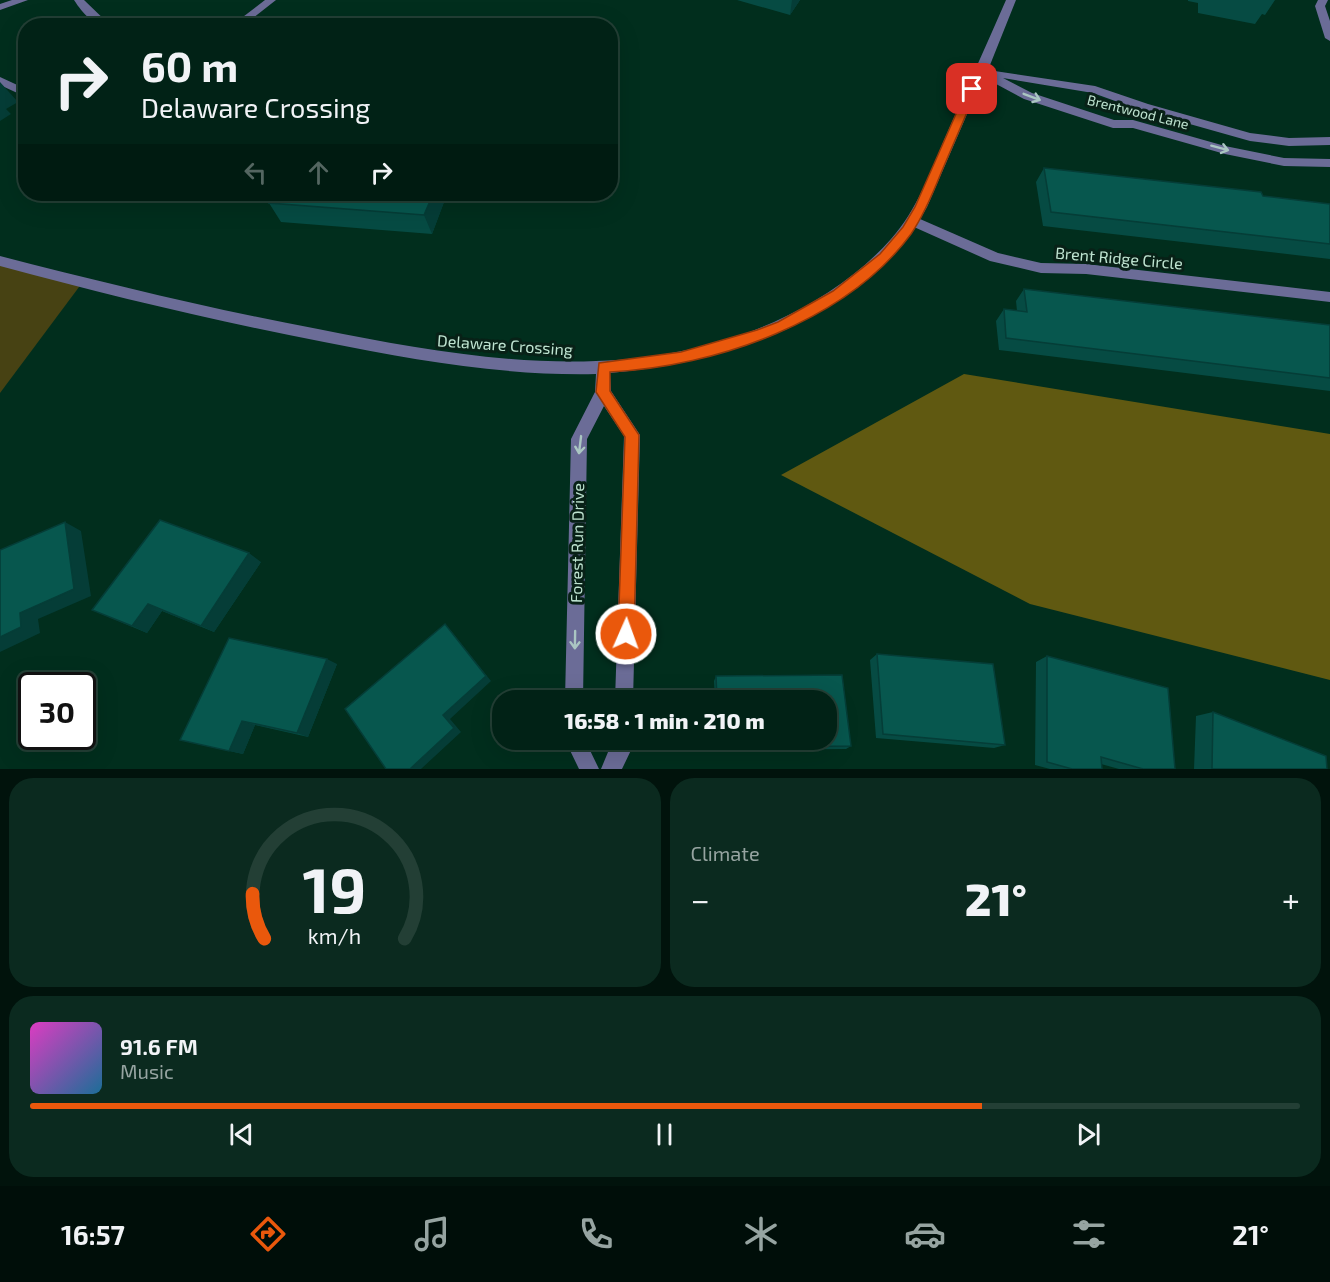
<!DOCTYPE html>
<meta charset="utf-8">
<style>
:root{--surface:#012216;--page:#0b2a1f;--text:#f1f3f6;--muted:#96a4a1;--line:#233f35;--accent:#ea580c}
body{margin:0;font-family:"Exo 2",sans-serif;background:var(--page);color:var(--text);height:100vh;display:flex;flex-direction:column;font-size:22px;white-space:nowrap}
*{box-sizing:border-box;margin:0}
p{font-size:20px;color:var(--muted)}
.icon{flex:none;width:33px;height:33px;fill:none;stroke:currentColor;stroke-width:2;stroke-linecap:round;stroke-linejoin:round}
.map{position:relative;height:769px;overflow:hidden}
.drawer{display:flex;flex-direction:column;gap:9px;padding:9px;background:#01130c;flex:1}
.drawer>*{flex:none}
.guide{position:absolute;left:18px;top:18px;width:600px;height:183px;border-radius:24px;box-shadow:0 6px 24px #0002,0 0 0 2px var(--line);background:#012216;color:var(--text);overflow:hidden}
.speed{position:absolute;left:18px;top:672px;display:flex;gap:12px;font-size:30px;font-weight:700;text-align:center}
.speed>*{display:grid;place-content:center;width:78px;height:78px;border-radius:50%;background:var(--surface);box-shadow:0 6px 24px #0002,0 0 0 2px var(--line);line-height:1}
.speed .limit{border:3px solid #111;border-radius:9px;background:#fff;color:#111}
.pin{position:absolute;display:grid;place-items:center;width:51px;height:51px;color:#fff;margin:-26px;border-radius:12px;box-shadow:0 3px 9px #0006}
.me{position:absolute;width:66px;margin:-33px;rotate:2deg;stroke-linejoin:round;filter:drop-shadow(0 0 4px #0008)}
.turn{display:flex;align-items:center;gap:21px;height:126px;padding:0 24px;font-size:27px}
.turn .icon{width:78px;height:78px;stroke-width:2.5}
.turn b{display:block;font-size:42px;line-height:51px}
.lanes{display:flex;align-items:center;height:57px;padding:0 24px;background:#0003;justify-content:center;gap:30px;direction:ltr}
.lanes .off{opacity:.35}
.big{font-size:45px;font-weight:800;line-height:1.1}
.drawer .tile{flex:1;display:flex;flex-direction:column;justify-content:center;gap:9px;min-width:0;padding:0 21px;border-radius:24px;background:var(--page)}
.drawer .dial{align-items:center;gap:0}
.dial svg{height:156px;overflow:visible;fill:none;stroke:var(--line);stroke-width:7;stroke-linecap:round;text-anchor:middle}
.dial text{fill:var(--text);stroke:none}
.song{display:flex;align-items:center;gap:18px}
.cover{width:72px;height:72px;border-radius:9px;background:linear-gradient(135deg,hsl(310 70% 55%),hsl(200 70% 35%))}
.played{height:6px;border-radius:3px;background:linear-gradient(90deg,var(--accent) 75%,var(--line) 75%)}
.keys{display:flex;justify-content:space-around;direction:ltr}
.heat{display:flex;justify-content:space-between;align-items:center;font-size:33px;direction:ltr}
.drawer .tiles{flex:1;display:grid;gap:9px;grid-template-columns:1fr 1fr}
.tile:last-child{grid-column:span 2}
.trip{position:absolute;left:492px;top:690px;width:345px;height:60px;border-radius:24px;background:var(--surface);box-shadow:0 6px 24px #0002,0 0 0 2px var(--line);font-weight:800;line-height:60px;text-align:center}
.tab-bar{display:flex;height:96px;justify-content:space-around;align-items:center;background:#000e09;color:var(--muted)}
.tab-bar .icon{width:42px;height:42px}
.tab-bar .on{color:var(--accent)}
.tab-bar b{font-size:27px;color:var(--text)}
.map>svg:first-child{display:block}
.green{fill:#474213}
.forest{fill:#605911}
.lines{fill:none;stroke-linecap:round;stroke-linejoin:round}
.minor{fill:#6b6c97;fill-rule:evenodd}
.wall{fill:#064b43}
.shaded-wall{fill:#053d37}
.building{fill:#07574e;stroke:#053d37;stroke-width:1.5}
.oneway{stroke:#aac6c2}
.route{fill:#ea580c;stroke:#983908;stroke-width:1.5}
.labels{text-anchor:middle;stroke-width:6;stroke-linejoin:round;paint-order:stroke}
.far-street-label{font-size:14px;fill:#bfe4d1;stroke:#082117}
.street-label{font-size:16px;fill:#bfe4d1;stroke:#082117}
</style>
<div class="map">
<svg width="1330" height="769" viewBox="0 0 1330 769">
<rect width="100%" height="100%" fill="#012e1d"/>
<!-- green -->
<path class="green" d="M0 261 82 283 0 393Z"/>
<!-- forest -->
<path class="forest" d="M964 374 1330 434V680L1030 604 781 475Z"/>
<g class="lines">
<!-- minor -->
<path class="minor" d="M12 0H28L0 10V4Z
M74 0H84L111 26C94 26 83 14 74 0Z
M265 0H276L243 26H231Z
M1006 0H1016L988 70 1095 86 1148 104 1250 133 1289 138 1330 137V145L1289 146 1250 141 1140 110 1093 93 1003 78 1032 93 1114 120H1133L1225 146 1284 158 1330 159V167L1284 166 1225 154 1133 128H1113L1024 99 983 77 927 207 920 219 998 253 1041 263 1086 264 1330 292V302L1086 274 1041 273 990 261 914 227C846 323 723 364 610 373L611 391 640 435 633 700H615L624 436 604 406 587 439 583 700H565L571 439 595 392 596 374C504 376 414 360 324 342 215 321 107 295 0 266V256C105 283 211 309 318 329 469 359 627 387 774 322 818 302 859 275 891 239 917 210 930 173 945 138 965 92 986 46 1006 0Z
M1318 0H1328L1325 6 1330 21V41L1325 38 1315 6Z
M0 77 26 89V97L0 85Z
M565 740H585L599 769H579Z
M613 740H633V746L622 769H601Z"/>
</g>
<!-- wall -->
<path class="wall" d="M737 0H800L790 15Z
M1188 0H1275L1265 15 1262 14 1255 24 1198 13V3L1188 1Z
M1044 168 1263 196 1330 204V259L1043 226 1036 182Z
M274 194H447L432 234 281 222 269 203Z
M1024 289 1330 325V391L999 350 996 321 1004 309 1017 311 1016 301Z
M261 562 214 632 162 611 147 633 92 610Z
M877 654 1005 745 994 748 876 738 870 660Z
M1047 656 1175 769H1119L1101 764 1102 769H1050L1035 765 1036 662Z
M337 664 308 737 255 725 243 754 180 740Z
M842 675 851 746 846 749 717 750V740H826V700H715L714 681 716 676Z
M1213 712 1327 769H1194L1196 716Z"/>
<!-- shaded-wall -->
<path class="shaded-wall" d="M792 0H800L790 15Z
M0 82 18 102 6 109 11 114 0 121Z
M433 194H447L432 234 424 215Z
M65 522 81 531 91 596 38 619 40 633 0 652V637L20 613Z
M249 553 261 562 214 632 201 626Z
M148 604 162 611 147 633 132 626Z
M445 624 451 631 491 681 450 719 461 732 421 769H410L443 715Z
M327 659 337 664 308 737 297 733Z
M242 721 255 725 243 754 229 751Z"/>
<!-- building -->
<path class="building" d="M1044 168 1261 192 1263 196 1330 204V244L1051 212Z
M274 194H433L424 215 269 203Z
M1024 289 1330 325V378L1006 338 1004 309 1027 312Z
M160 520 249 553 201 626 148 604 132 626 92 610Z
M65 522 74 589 20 613 21 627 0 637V550Z
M445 624 486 676 443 715 454 728 410 769H386L345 709Z
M229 638 327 659 297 733 242 721 229 751 180 740Z
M877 654 993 664 1005 745 883 734Z
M1047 656 1168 688 1175 769H1143L1101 757 1102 769H1072L1047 762Z
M842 675 851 746 719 747V740H826V700H717L716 676Z
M1213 712 1326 756 1327 769H1212Z"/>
<!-- one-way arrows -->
<defs><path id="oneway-shaft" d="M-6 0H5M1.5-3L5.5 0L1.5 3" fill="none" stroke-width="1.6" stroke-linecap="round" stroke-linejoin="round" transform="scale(1.5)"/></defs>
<g class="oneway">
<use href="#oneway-shaft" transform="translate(1032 97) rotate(21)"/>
<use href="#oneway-shaft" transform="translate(1220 148) rotate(15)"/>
<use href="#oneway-shaft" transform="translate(580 445) rotate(97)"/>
<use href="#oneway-shaft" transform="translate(575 640) rotate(91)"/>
</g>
<!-- route -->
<path class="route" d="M972 86 977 89C965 117 953 145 941 173 933 193 924 215 911 234 847 321 715 367 610 372V391L639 435 634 634 632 640 626 642 620 640 618 634 625 437 596 392 599 363 681 352 757 330 778 322 833 291 880 254 903 227 915 207 967 89Z"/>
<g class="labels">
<!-- far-street labels -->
<g class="far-street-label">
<text transform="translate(1138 112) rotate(14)" y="5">Brentwood Lane</text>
</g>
<!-- street labels -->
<g class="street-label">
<text transform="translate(1119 258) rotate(5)" y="6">Brent Ridge Circle</text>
<text transform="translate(505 345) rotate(4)" y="6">Delaware Crossing</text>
<text transform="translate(577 543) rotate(-89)" y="6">Forest Run Drive</text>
</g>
</g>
</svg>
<div class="speed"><div class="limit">30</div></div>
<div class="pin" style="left:972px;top:89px;background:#d93025"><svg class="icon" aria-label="arrive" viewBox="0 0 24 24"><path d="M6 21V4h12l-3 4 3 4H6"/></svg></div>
<svg class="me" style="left:626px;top:634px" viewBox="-20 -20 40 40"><circle r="17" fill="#ea580c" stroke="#fff" stroke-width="3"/><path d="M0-11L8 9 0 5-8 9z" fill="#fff"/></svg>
<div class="trip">16:58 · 1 min · 210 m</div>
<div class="guide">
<div class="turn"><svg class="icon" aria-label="right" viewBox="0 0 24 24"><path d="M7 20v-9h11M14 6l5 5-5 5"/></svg><div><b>60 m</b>Delaware Crossing</div></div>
<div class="lanes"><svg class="icon off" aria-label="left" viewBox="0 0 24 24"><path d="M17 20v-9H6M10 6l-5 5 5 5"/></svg><svg class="icon off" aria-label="ahead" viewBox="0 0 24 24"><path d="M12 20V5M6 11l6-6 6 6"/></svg><svg class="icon" aria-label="right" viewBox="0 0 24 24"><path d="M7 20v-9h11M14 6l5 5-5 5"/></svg></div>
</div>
</div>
<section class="drawer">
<div class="tiles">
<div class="tile dial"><svg viewBox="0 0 100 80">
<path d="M14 69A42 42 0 1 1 86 69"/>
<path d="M14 69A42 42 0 0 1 8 46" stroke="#ea580c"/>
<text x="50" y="56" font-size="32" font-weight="700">19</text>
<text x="50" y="72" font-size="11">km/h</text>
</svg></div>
<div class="tile"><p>Climate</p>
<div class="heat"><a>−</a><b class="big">21°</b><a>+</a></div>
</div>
<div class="tile">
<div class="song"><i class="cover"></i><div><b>91.6 FM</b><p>Music</p></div></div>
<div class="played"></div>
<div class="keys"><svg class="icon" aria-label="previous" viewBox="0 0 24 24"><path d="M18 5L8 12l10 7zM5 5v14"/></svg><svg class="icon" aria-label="pause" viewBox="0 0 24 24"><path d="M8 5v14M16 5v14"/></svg><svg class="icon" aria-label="next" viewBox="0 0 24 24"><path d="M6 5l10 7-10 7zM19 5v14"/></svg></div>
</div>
</div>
</section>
<nav class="tab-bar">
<b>16:57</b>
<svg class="icon on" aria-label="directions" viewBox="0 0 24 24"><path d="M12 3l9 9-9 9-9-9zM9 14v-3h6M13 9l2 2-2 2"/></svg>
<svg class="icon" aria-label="music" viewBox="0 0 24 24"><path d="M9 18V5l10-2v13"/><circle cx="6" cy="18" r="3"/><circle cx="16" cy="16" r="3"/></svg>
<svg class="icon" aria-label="phone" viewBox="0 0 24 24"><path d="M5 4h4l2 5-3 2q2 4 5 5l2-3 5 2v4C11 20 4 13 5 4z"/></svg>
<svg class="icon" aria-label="climate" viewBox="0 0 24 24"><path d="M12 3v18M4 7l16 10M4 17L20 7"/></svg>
<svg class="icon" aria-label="car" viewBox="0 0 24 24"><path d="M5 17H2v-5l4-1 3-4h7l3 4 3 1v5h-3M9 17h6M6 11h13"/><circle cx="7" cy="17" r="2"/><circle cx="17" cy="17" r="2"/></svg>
<svg class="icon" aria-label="filters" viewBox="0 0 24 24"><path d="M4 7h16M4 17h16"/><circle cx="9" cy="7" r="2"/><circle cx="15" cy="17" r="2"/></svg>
<b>21°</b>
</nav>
